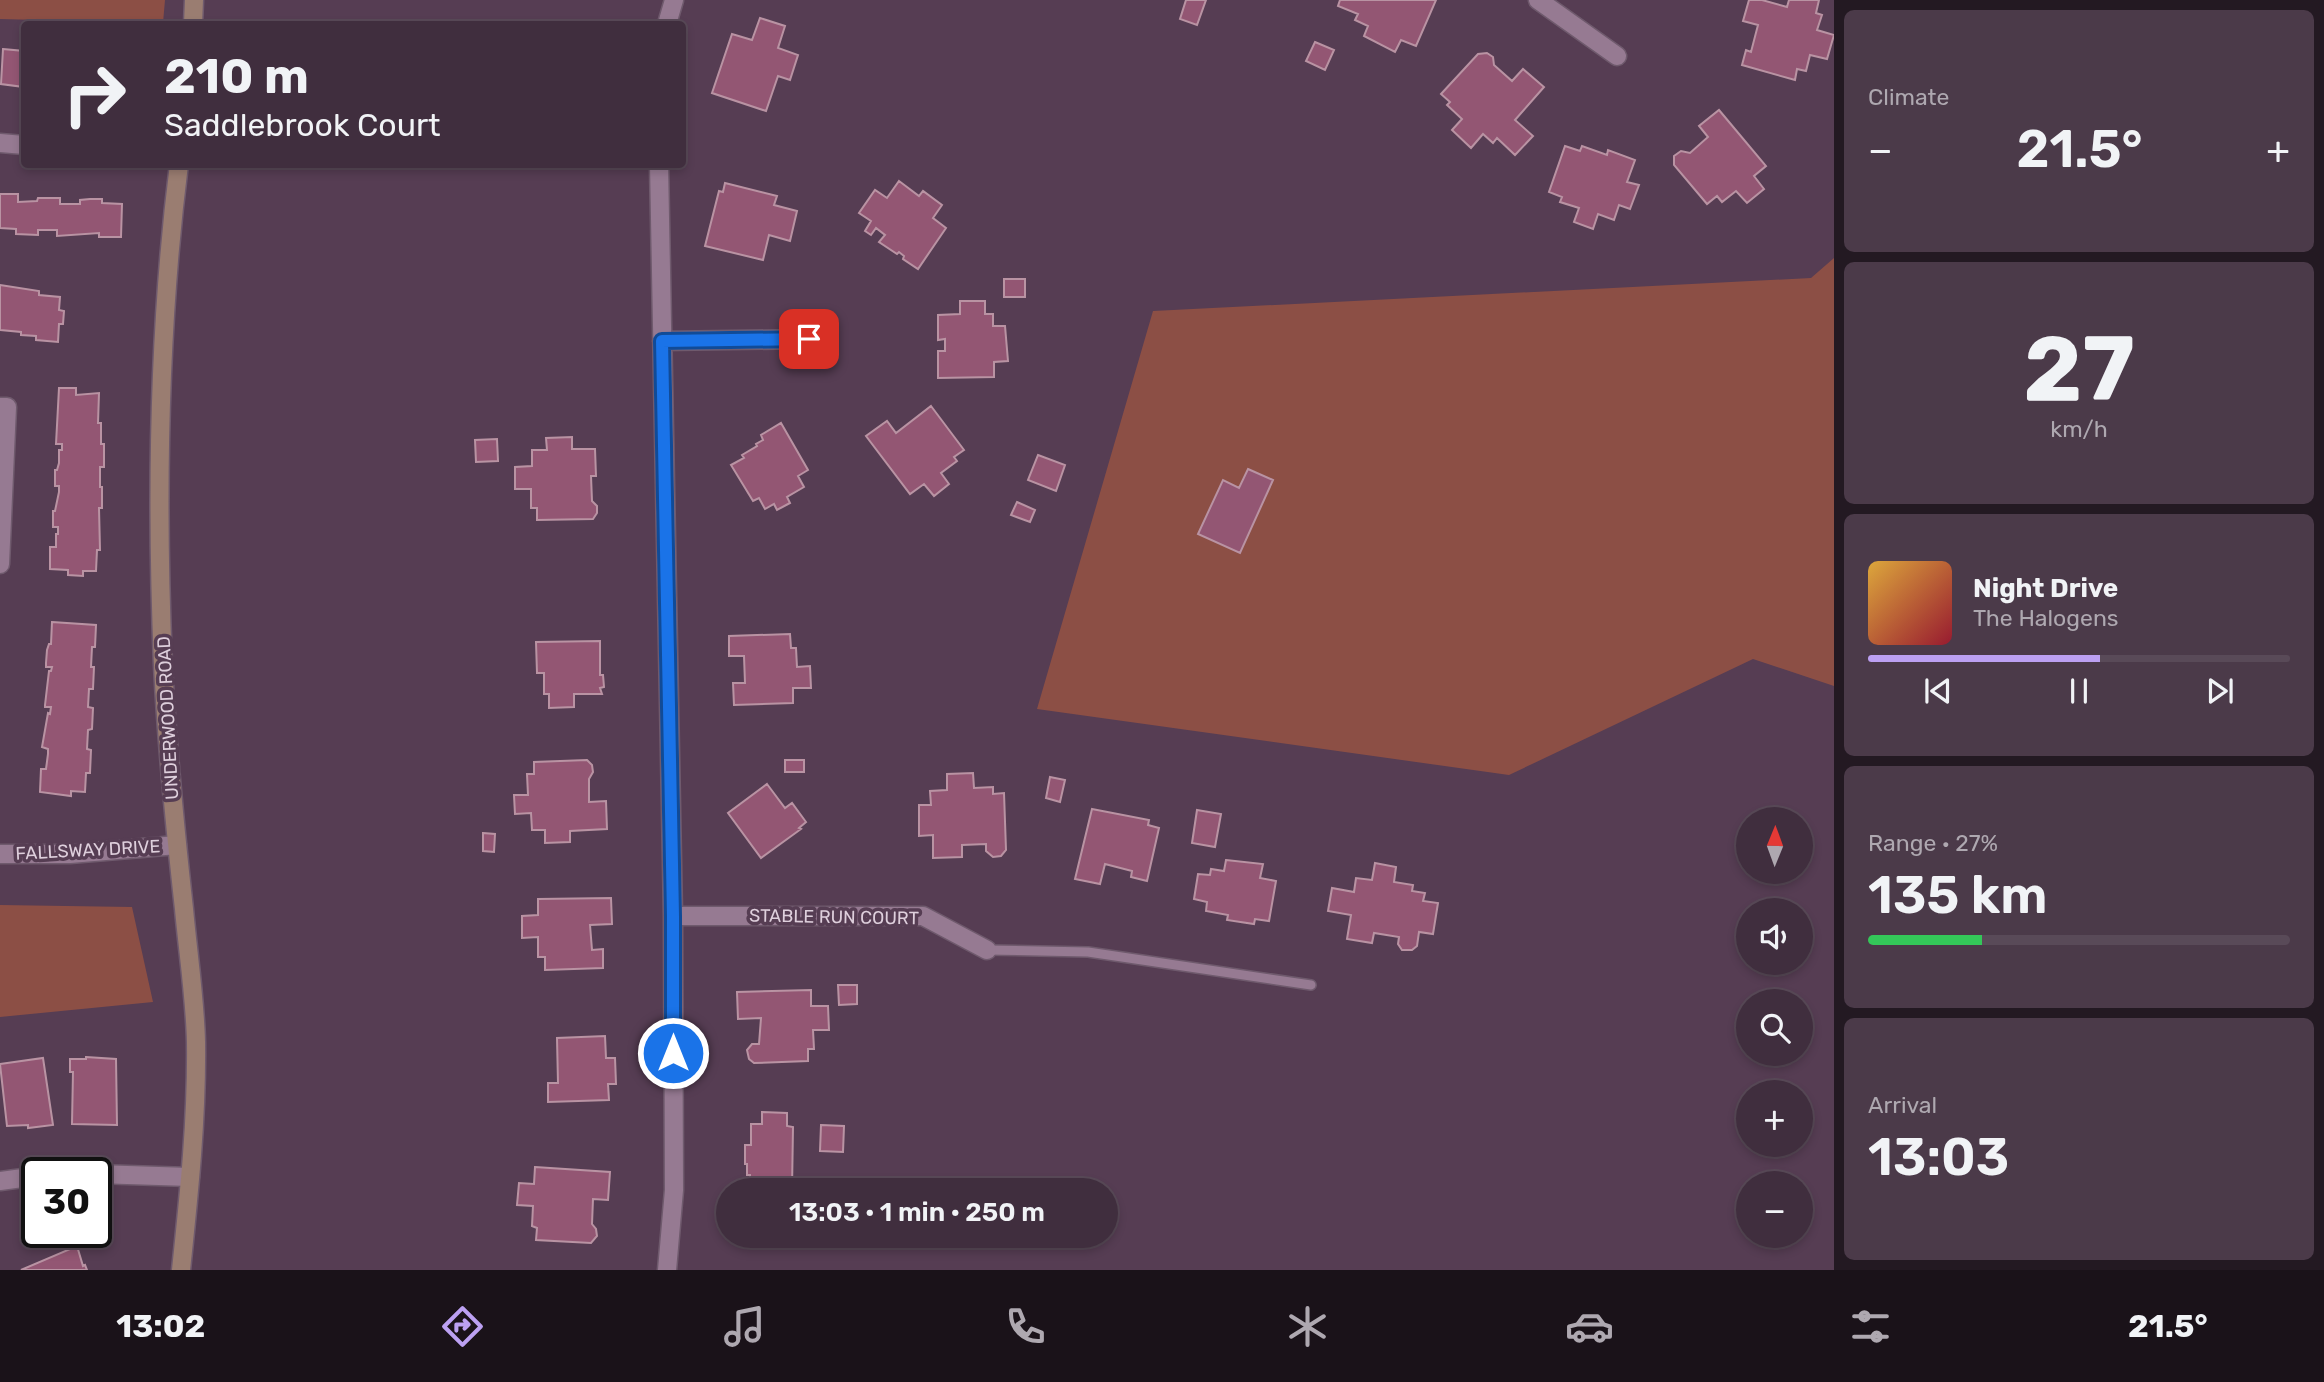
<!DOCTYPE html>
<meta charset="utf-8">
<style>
:root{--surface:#402e3e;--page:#4b3a49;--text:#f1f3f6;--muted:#aea8b0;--line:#594a58;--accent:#bca0f2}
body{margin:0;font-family:Rubik,sans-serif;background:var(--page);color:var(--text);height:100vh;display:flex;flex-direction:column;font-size:26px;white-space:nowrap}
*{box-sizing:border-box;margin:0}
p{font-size:23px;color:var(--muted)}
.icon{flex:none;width:38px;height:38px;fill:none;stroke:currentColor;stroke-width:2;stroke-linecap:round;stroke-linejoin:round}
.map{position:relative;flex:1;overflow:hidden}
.panel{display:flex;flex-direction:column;gap:10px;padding:10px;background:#231922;width:490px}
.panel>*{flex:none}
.top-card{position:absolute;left:21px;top:21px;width:665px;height:147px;border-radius:7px;box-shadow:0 4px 10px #0003,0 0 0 2px var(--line);background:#402e3e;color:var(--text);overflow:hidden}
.needle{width:46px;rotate:1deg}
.fabs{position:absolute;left:1736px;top:807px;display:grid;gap:14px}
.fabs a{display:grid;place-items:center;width:77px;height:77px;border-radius:50%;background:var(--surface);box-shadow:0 4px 10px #0003,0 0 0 2px var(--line);font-size:35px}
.speed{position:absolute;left:21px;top:1157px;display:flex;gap:14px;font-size:35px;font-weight:700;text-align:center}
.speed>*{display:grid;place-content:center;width:91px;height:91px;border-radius:50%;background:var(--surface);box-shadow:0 4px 10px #0003,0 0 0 2px var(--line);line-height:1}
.speed .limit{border:4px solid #111;border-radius:10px;background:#fff;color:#111}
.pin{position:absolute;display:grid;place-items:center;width:60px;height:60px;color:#fff;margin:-30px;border-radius:14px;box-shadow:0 4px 10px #0006}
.me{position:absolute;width:77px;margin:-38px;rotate:0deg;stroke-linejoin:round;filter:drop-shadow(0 0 5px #0008)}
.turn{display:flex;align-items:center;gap:24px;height:147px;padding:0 28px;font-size:32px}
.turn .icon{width:91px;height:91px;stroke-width:2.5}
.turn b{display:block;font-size:49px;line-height:60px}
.big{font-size:52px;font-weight:600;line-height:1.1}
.panel .tile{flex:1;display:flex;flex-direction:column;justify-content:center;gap:10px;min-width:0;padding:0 24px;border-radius:10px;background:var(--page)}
.panel .dial{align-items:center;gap:0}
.dial b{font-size:91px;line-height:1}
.song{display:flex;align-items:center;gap:21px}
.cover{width:84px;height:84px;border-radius:10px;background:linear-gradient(135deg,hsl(40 70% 55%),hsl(350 70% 35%))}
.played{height:7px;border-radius:4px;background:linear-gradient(90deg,var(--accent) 55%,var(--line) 55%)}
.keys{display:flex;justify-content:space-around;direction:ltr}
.heat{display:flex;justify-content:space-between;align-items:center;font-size:38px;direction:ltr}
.charge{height:10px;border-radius:5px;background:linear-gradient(90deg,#34c759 27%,var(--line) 0)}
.trip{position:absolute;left:716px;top:1178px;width:402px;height:70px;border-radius:35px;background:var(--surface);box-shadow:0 4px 10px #0003,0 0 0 2px var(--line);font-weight:600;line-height:70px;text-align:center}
.menu{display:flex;height:112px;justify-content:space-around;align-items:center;background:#1a1219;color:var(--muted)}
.menu .icon{width:49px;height:49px}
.menu .current{color:var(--accent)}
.menu b{font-size:32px;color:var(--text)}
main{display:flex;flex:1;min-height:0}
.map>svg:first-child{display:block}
.green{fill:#8c4f45}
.building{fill:#935673;stroke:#b993a3;stroke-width:2}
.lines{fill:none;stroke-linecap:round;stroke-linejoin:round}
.lane-casing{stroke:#6f5a6d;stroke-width:12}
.street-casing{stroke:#6f5a6d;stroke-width:21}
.secondary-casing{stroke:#6f5a6d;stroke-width:21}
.lane{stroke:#967a92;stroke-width:9}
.street{stroke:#967a92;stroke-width:18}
.secondary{stroke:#9a7d71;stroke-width:18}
.route-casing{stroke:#114b97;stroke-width:18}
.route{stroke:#1a73e8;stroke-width:12}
.labels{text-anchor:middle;stroke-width:7;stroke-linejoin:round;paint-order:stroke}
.street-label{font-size:18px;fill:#decfdc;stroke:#563d53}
</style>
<main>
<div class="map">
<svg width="1834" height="1270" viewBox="0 0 1834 1270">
<rect width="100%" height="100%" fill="#563d53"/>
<!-- green -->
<path class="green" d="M0 0H165L163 23 0 19Z
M1834 258V686L1753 659 1509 775 1037 709 1153 311 1811 278Z
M0 905 132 907 153 1002 0 1017Z"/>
<!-- building -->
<path class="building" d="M1186 0H1206L1197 25 1180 19Z
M1340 0H1436L1416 46 1401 40 1395 52 1364 36 1368 26 1355 20 1358 14 1338 6Z
M1749 0H1762L1787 7 1789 0H1819L1816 13 1822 15 1817 30 1834 35 1827 59 1810 55 1806 71 1797 69 1795 80 1742 65 1746 50 1751 52 1758 25 1743 21Z
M760 18 785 26 778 48 798 55 790 80 778 76 766 111 712 93 732 34 752 40Z
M1315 42 1334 50 1325 70 1306 61Z
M3 49 24 51V87L1 84Z
M1487 53 1493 57 1494 65 1512 81 1523 69 1544 87 1515 120 1533 136 1515 155 1497 138 1493 143 1483 134 1471 148 1452 130 1462 119 1447 105 1450 102 1441 94 1478 54Z
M1719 110 1766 166 1754 176 1764 189 1747 203 1736 191 1722 202 1717 196 1707 204 1674 165V156L1681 151 1690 153 1708 137 1699 126Z
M1565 146 1580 151 1582 146 1607 155 1608 150 1635 160 1627 182 1639 185 1630 209 1619 205 1614 220 1598 214 1593 229 1574 222 1579 208 1560 202 1562 197 1549 192Z
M899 181 919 196 923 191 942 205 933 218 946 228 918 269 903 259 904 256 899 252 897 254 879 242 885 235 876 228 871 235 865 231 871 221 859 213 875 190 887 198Z
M725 183 777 196 774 205 797 211 790 241 769 235 763 260 705 246 719 191 723 192Z
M0 194H18V202L37 201 38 198H60V204H80V200L90 199H102V203L122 204 121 237H99V233L57 236V230H38V235L16 234V229L0 228Z
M1004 279H1025V297H1004Z
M0 285 39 291V295L60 297 59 310 64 311 63 324H59L58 342 36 340V336L21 335V332L0 330Z
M960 301H985V314H993V326H1005L1008 361 994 362V377L938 378V351H945V339L938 340V315L960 314Z
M59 388H76V395L99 393 98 423H101V444H104V467H100V487H102V508H99L100 550H97L96 571H83V576L68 575V570L50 569V547H56V534H58V527H53V511H55L59 492V486H55V470H57L59 463V450H62V444H56Z
M931 406 964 450 954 457 957 461 941 473 949 484 934 496 924 484 910 494 866 436 887 421 896 433Z
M781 423 808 470 798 476 804 487 787 497 790 503 777 510 774 504 765 509 759 498 753 501 731 465 744 458 742 455 757 446 756 444 763 440 761 435Z
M572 437V449H595L596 476H591L592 501 597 506V513L593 519 537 520V508H531V489H515V467L532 466V450H547L546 438Z
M497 439 498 461 476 462 475 440Z
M1038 455 1065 465 1056 491 1028 480Z
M1248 469 1273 480 1240 553 1198 534 1223 480 1239 488Z
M1017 502 1035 510 1030 522 1011 515Z
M52 622 96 625 95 647H92L91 667H94L93 689H89L88 707 93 708 92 729 88 730 87 749 91 750 90 773H86L85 792 71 791V796L40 792 41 769H46L48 754V749L42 747 48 713 50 714 51 707H45V705L49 671H51L52 667H46V663L47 650 49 644H51Z
M790 634 791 648H796L797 667 810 666 811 688H793V703L734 705 733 683H745L744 656H729V636Z
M600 641V675H603L604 687 600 688 602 694H574V707L549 708V694H544V673H537L536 642Z
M587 760 592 765 593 772 589 779V802L606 801 607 829 570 831V842L545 843V830H532L531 813 515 814 514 795H528L527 774H534V762Z
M785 760H804V772H785Z
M973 773 974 788 993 787V794L1004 793 1006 850 1001 856 993 857 986 851V844L962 845V857L933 858V835L919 836V805H931L930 791 947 790V774Z
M1050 777 1065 780 1060 802 1046 798Z
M767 784 785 808 792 803 806 822 799 828 801 829 761 858 728 813Z
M1092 809 1149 820 1148 825 1159 828 1147 881 1131 877 1132 871 1105 864 1100 884 1075 879Z
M1197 810 1221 814 1215 847 1192 843Z
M483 833 495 834 494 852 483 851Z
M1226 860 1263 864 1260 878 1276 881 1269 921 1255 919 1254 924 1227 920 1228 915 1206 911 1207 902 1194 899 1198 874 1210 875 1211 869 1224 871Z
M1375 863 1396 867 1394 882 1413 885 1412 891 1425 893 1423 901 1438 903 1433 934 1419 932 1417 946 1412 950H1402L1398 944 1399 937 1374 933 1372 943 1347 939 1351 915 1328 911 1332 888 1354 892 1356 878 1372 880Z
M611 898 612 924 590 925 592 950 603 949V968L545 970V957H538V937L522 938V916L538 915V899Z
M838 985H857V1004L839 1005Z
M811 990V1006H828L829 1030H813L814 1049H808V1061L754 1063 749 1059 747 1050 752 1044H759L761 1018 738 1019 737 992Z
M605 1036 606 1058H615L616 1084H608L609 1100 548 1102V1083H558L557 1038Z
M86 1057 116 1059 117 1125 72 1124 73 1072H70V1059H86Z
M43 1058 53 1125 28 1128V1125L7 1126 0 1064Z
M762 1112 787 1113V1126L793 1127 792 1189H750V1175H747V1164H745V1145H751V1124H762Z
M821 1125 844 1126 843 1152 820 1151Z
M535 1167 610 1172 608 1200 593 1199 592 1224 596 1229 597 1236 591 1243 536 1240 537 1228 532 1226 533 1206 517 1205 519 1183 534 1184Z
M77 1246 83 1266 85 1265 87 1270H21Z"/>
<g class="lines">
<!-- lane casing -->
<g class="lane-casing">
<path id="lane" d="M987 950 1088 952 1311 985"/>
</g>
<!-- street casing -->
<g class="street-casing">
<path id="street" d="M1538 0 1617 56
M667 24 674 0
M0 143 24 145
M659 164 673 916 674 1190 667 1270
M662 341 809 339
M0 407H7L0 564
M0 854H70L177 845
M673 916H923L987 950
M96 1174 190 1177
M0 1181 37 1176"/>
</g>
<!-- secondary casing -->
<g class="secondary-casing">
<path id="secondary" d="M193 24 194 0
M179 164C158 330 156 498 163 665 167 747 175 828 184 909 188 953 195 998 196 1042 197 1119 189 1194 181 1270"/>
</g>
<!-- lane -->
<use href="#lane" class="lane"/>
<!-- street -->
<use href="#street" class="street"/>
<!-- secondary -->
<use href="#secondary" class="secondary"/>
</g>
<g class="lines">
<!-- route casing -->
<g class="route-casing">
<path id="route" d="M673 1053V916L662 341 809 339"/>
</g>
<!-- route -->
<use href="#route" class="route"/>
</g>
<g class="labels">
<!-- street labels -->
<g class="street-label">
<text transform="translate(168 718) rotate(-93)" y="6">UNDERWOOD ROAD</text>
<text transform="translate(88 850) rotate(-3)" y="6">FALLSWAY DRIVE</text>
<text transform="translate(834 917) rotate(1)" y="6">STABLE RUN COURT</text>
</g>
</g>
</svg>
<div class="fabs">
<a><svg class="needle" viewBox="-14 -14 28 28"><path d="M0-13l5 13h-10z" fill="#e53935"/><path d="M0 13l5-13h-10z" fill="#aea8b0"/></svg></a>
<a><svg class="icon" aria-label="sound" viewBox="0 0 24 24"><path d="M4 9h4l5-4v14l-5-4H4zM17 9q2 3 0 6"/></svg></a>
<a><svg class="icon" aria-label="search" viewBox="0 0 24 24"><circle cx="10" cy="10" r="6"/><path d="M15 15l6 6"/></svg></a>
<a>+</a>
<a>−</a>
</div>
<div class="speed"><div class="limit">30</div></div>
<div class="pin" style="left:809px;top:339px;background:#d93025"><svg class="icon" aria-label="arrive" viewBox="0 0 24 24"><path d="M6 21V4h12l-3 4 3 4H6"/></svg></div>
<svg class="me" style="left:673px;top:1053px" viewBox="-20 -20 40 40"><circle r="17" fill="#1a73e8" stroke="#fff" stroke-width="3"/><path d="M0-11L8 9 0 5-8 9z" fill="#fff"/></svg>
<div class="trip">13:03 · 1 min · 250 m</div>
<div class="top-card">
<div class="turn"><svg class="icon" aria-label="right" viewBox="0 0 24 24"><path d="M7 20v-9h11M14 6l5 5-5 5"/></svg><div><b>210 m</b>Saddlebrook Court</div></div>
</div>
</div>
<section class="panel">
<div class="tile"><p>Climate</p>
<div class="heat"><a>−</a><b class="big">21.5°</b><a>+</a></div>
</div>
<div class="tile dial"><b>27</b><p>km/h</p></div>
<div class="tile">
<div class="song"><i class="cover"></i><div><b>Night Drive</b><p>The Halogens</p></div></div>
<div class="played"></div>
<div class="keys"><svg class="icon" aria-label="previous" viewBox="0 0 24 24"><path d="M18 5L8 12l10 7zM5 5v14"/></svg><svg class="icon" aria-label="pause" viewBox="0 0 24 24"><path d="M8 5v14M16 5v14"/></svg><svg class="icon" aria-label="next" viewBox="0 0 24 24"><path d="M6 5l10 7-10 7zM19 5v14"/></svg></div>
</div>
<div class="tile"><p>Range · 27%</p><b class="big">135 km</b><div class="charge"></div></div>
<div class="tile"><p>Arrival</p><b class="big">13:03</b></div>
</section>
</main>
<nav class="menu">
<b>13:02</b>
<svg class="icon current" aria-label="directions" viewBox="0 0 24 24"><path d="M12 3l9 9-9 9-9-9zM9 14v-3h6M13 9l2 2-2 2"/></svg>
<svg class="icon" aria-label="music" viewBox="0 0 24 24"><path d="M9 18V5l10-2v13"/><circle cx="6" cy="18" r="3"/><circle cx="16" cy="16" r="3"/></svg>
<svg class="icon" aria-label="phone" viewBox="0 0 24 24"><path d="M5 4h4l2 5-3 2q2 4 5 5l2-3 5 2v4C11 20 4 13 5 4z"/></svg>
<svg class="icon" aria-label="climate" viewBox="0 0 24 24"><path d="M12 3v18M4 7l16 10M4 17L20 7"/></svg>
<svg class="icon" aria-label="car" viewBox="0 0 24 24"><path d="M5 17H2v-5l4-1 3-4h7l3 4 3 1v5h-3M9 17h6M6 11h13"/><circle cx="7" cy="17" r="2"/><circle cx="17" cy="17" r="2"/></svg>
<svg class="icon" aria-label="filters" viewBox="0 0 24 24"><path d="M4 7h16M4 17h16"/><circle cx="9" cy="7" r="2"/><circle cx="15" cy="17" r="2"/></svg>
<b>21.5°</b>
</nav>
